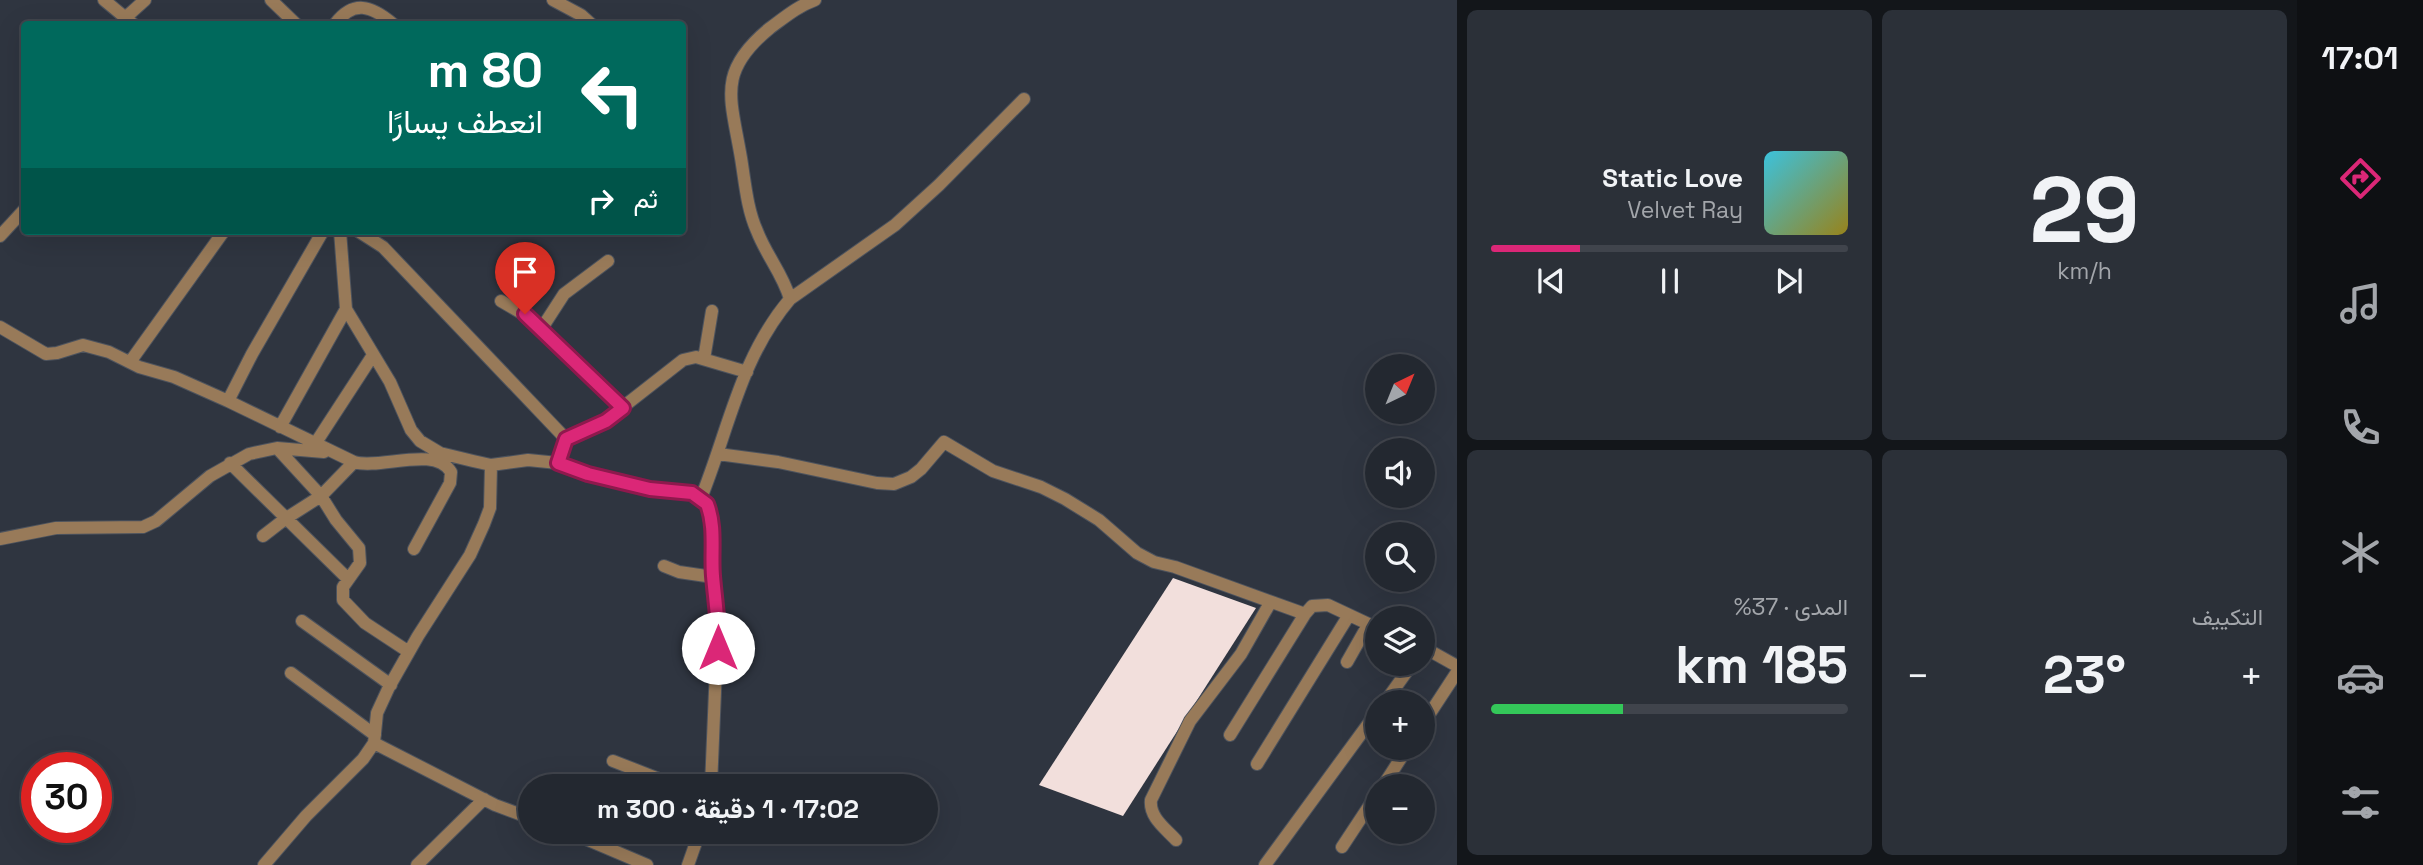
<!DOCTYPE html>
<html lang="ar">
<meta charset="utf-8">
<style>
:root{--surface:#232830;--page:#2b3038;--text:#f1f3f6;--muted:#a3a6ab;--line:#40444c;--accent:#db2777}
body{margin:0;font-family:"Space Grotesk",Vazirmatn,sans-serif;background:var(--page);color:var(--text);direction:rtl;height:100vh;display:flex;flex-direction:column;font-size:26px;white-space:nowrap}
*{box-sizing:border-box;margin:0}
p{font-size:23px;color:var(--muted)}
.icon{flex:none;width:38px;height:38px;fill:none;stroke:currentColor;stroke-width:2;stroke-linecap:round;stroke-linejoin:round}
.map{position:relative;flex:1;overflow:hidden;direction:ltr}
.side{display:flex;flex-direction:column;gap:10px;padding:10px;background:#13161a;width:840px}
.side>*{flex:none}
.top-card{position:absolute;left:21px;top:21px;width:665px;height:214px;border-radius:7px;box-shadow:0 7px 28px #0002,0 0 0 2px var(--line);direction:rtl;background:#00695c;color:#fff;overflow:hidden}
.needle{width:46px;rotate:43deg}
.tools{position:absolute;left:1365px;top:354px;display:grid;gap:14px}
.tools a{display:grid;place-items:center;width:70px;height:70px;border-radius:50%;background:var(--surface);box-shadow:0 7px 28px #0002,0 0 0 2px var(--line);font-size:35px}
.speed{position:absolute;left:21px;top:752px;display:flex;gap:14px;font-size:35px;font-weight:700;text-align:center}
.speed>*{display:grid;place-content:center;width:91px;height:91px;border-radius:50%;background:var(--surface);box-shadow:0 7px 28px #0002,0 0 0 2px var(--line);line-height:1}
.speed .limit{border:10px solid #d22;background:#fff;color:#111}
.pin{position:absolute;display:grid;place-items:center;width:60px;height:60px;color:#fff;margin:-72px -30px;border-radius:50% 50% 50% 0;rotate:-45deg;box-shadow:0 0 7px #0007}
.pin .icon{rotate:45deg}
.me{position:absolute;width:77px;margin:-38px;rotate:0deg;stroke-linejoin:round;filter:drop-shadow(0 0 5px #0008)}
.turn{display:flex;align-items:center;gap:24px;height:147px;padding:0 28px;font-size:32px}
.turn .icon{width:91px;height:91px;stroke-width:2.5}
.turn b{display:block;font-size:49px;line-height:60px}
.then{display:flex;align-items:center;height:66px;padding:0 28px;background:#0003;gap:14px;font-size:26px}
.big{font-size:52px;font-weight:700;line-height:1.1}
.side .tile{flex:1;display:flex;flex-direction:column;justify-content:center;gap:10px;min-width:0;padding:0 24px;border-radius:10px;background:var(--page)}
.side .dial{align-items:center;gap:0}
.dial b{font-size:91px;line-height:1}
.song{display:flex;align-items:center;gap:21px}
.cover{width:84px;height:84px;border-radius:10px;background:linear-gradient(135deg,hsl(190 70% 55%),hsl(50 70% 35%))}
.played{height:7px;border-radius:4px;background:linear-gradient(90deg,var(--accent) 25%,var(--line) 25%)}
.keys{display:flex;justify-content:space-around;direction:ltr}
.heat{display:flex;justify-content:space-between;align-items:center;font-size:38px;direction:ltr}
.charge{height:10px;border-radius:5px;background:linear-gradient(90deg,#34c759 37%,var(--line) 0)}
.side .tiles{flex:1;display:grid;gap:10px;grid-template-columns:repeat(2,1fr)}
.trip{position:absolute;left:518px;top:774px;width:420px;height:70px;border-radius:35px;background:var(--surface);box-shadow:0 7px 28px #0002,0 0 0 2px var(--line);font-weight:700;line-height:70px;text-align:center;direction:rtl}
main{display:flex;flex:1;min-height:0}
.tab-bar{display:flex;flex-direction:column;width:126px;justify-content:space-around;align-items:center;background:#0e1013;color:var(--muted)}
.tab-bar .icon{width:49px;height:49px}
.tab-bar .selected{color:var(--accent)}
.tab-bar b{font-size:32px;color:var(--text)}
.map>svg:first-child{display:block}
.building{fill:#f2dfdc}
.lines{fill:none;stroke-linecap:round;stroke-linejoin:round}
.minor-casing{stroke:#4d535d;stroke-width:14}
.minor{stroke:#987a59;stroke-width:12}
.route-casing{stroke:#8e194d;stroke-width:18}
.route{stroke:#db2777;stroke-width:12}
</style>
<main>
<nav class="tab-bar">
<b>17:01</b>
<svg class="icon selected" aria-label="directions" viewBox="0 0 24 24"><path d="M12 3l9 9-9 9-9-9zM9 14v-3h6M13 9l2 2-2 2"/></svg>
<svg class="icon" aria-label="music" viewBox="0 0 24 24"><path d="M9 18V5l10-2v13"/><circle cx="6" cy="18" r="3"/><circle cx="16" cy="16" r="3"/></svg>
<svg class="icon" aria-label="phone" viewBox="0 0 24 24"><path d="M5 4h4l2 5-3 2q2 4 5 5l2-3 5 2v4C11 20 4 13 5 4z"/></svg>
<svg class="icon" aria-label="climate" viewBox="0 0 24 24"><path d="M12 3v18M4 7l16 10M4 17L20 7"/></svg>
<svg class="icon" aria-label="car" viewBox="0 0 24 24"><path d="M5 17H2v-5l4-1 3-4h7l3 4 3 1v5h-3M9 17h6M6 11h13"/><circle cx="7" cy="17" r="2"/><circle cx="17" cy="17" r="2"/></svg>
<svg class="icon" aria-label="filters" viewBox="0 0 24 24"><path d="M4 7h16M4 17h16"/><circle cx="9" cy="7" r="2"/><circle cx="15" cy="17" r="2"/></svg>
</nav>
<section class="side">
<div class="tiles">
<div class="tile dial"><b>29</b><p>km/h</p></div>
<div class="tile">
<div class="song"><i class="cover"></i><div><b>Static Love</b><p>Velvet Ray</p></div></div>
<div class="played"></div>
<div class="keys"><svg class="icon" aria-label="previous" viewBox="0 0 24 24"><path d="M18 5L8 12l10 7zM5 5v14"/></svg><svg class="icon" aria-label="pause" viewBox="0 0 24 24"><path d="M8 5v14M16 5v14"/></svg><svg class="icon" aria-label="next" viewBox="0 0 24 24"><path d="M6 5l10 7-10 7zM19 5v14"/></svg></div>
</div>
<div class="tile"><p>التكييف</p>
<div class="heat"><a>−</a><b class="big">23°</b><a>+</a></div>
</div>
<div class="tile"><p>المدى · 37%</p><b class="big">185 km</b><div class="charge"></div></div>
</div>
</section>
<div class="map">
<svg width="1457" height="865" viewBox="0 0 1457 865">
<rect width="100%" height="100%" fill="#2f3540"/>
<!-- building -->
<path class="building" d="M1173 578 1256 608 1123 816 1039 785Z"/>
<g class="lines">
<!-- minor casing -->
<g class="minor-casing">
<path id="minor" d="M104 0 133 24
M271 0 296 24
M553 0 581 15 591 24
M125 18 145 0
M335 24C353 0 371 5 393 24
M340 231 346 309 390 382 411 430 420 441 440 453 473 461 491 465 528 460 558 463 588 474 650 489 692 493 707 504 713 541V577L718 620 711 786
M358 231 383 247 566 439
M0 236 24 210
M790 299 895 225 939 185 1024 99
M501 301 532 319 623 408
M0 327 46 354 57 353 83 345 109 352 139 367 174 377 228 401 354 462C380 470 435 445 451 472L450 483 414 549
M542 328 564 294 608 261
M704 359 712 311
M130 362 224 231
M228 401 252 354 323 231
M280 427 346 309
M315 444 373 355
M277 448 321 496 336 520 359 548 360 563 343 587V600L365 623 409 652
M718 454 778 462 877 483 894 484 911 477 921 469 944 442 993 471 1041 487 1065 499 1099 520 1137 553 1154 562 1175 567 1305 614 1312 606 1328 605 1377 628
M230 463 348 579
M558 463 566 439 605 421 683 360 696 357 747 372
M701 498C729 429 740 358 790 299 783 274 766 255 757 231 747 209 745 182 741 158 731 98 716 72 770 28 785 17 798 6 815 0
M263 536 285 519 321 496 354 462
M0 539 56 528 143 527 156 521 210 476 249 454 277 448 324 452
M664 566 679 572 713 577
M302 621 391 685
M1423 647 1457 666
M1347 662 1368 625
M291 673 375 735
M1385 702 1413 663
M1423 724 1457 672
M1230 735 1305 614
M374 743 495 805 530 818
M613 761 677 786
M1257 764 1349 615
M1383 786 1408 747
M567 831 647 865
M1176 840C1165 828 1149 817 1151 800L1190 721 1241 654 1270 603
M1342 847 1377 794
M264 865 306 816 363 759 374 743 377 713 389 687 418 636 470 555 484 524 490 508 491 465
M417 865 484 799
M688 865 700 831
M1265 865 1377 712"/>
</g>
<!-- minor -->
<use href="#minor" class="minor"/>
</g>
<g class="lines">
<!-- route casing -->
<g class="route-casing">
<path id="route" d="M525 314 623 408 606 421 566 439 558 463 588 474 650 489 692 493 707 504C716 527 711 552 713 576 715 600 719 623 718 648"/>
</g>
<!-- route -->
<use href="#route" class="route"/>
</g>
</svg>
<div class="tools">
<a><svg class="needle" viewBox="-14 -14 28 28"><path d="M0-13l5 13h-10z" fill="#e53935"/><path d="M0 13l5-13h-10z" fill="#a3a6ab"/></svg></a>
<a><svg class="icon" aria-label="sound" viewBox="0 0 24 24"><path d="M4 9h4l5-4v14l-5-4H4zM17 9q2 3 0 6"/></svg></a>
<a><svg class="icon" aria-label="search" viewBox="0 0 24 24"><circle cx="10" cy="10" r="6"/><path d="M15 15l6 6"/></svg></a>
<a><svg class="icon" aria-label="layers" viewBox="0 0 24 24"><path d="M12 4l9 5-9 5-9-5zM3 14l9 5 9-5"/></svg></a>
<a>+</a>
<a>−</a>
</div>
<div class="speed"><div class="limit">30</div></div>
<div class="pin" style="left:525px;top:314px;background:#d93025"><svg class="icon" aria-label="arrive" viewBox="0 0 24 24"><path d="M6 21V4h12l-3 4 3 4H6"/></svg></div>
<svg class="me" style="left:718px;top:648px" viewBox="-20 -20 40 40"><circle r="19" fill="#fff"/><path d="M0-13L10 11 0 6-10 11z" fill="#db2777"/></svg>
<div class="trip">17:02 · 1 دقيقة · 300 m</div>
<div class="top-card">
<div class="turn"><svg class="icon" aria-label="left" viewBox="0 0 24 24"><path d="M17 20v-9H6M10 6l-5 5 5 5"/></svg><div><b>80 m</b>انعطف يسارًا</div></div>
<div class="then">ثم<svg class="icon" aria-label="right" viewBox="0 0 24 24"><path d="M7 20v-9h11M14 6l5 5-5 5"/></svg></div>
</div>
</div>
</main>
